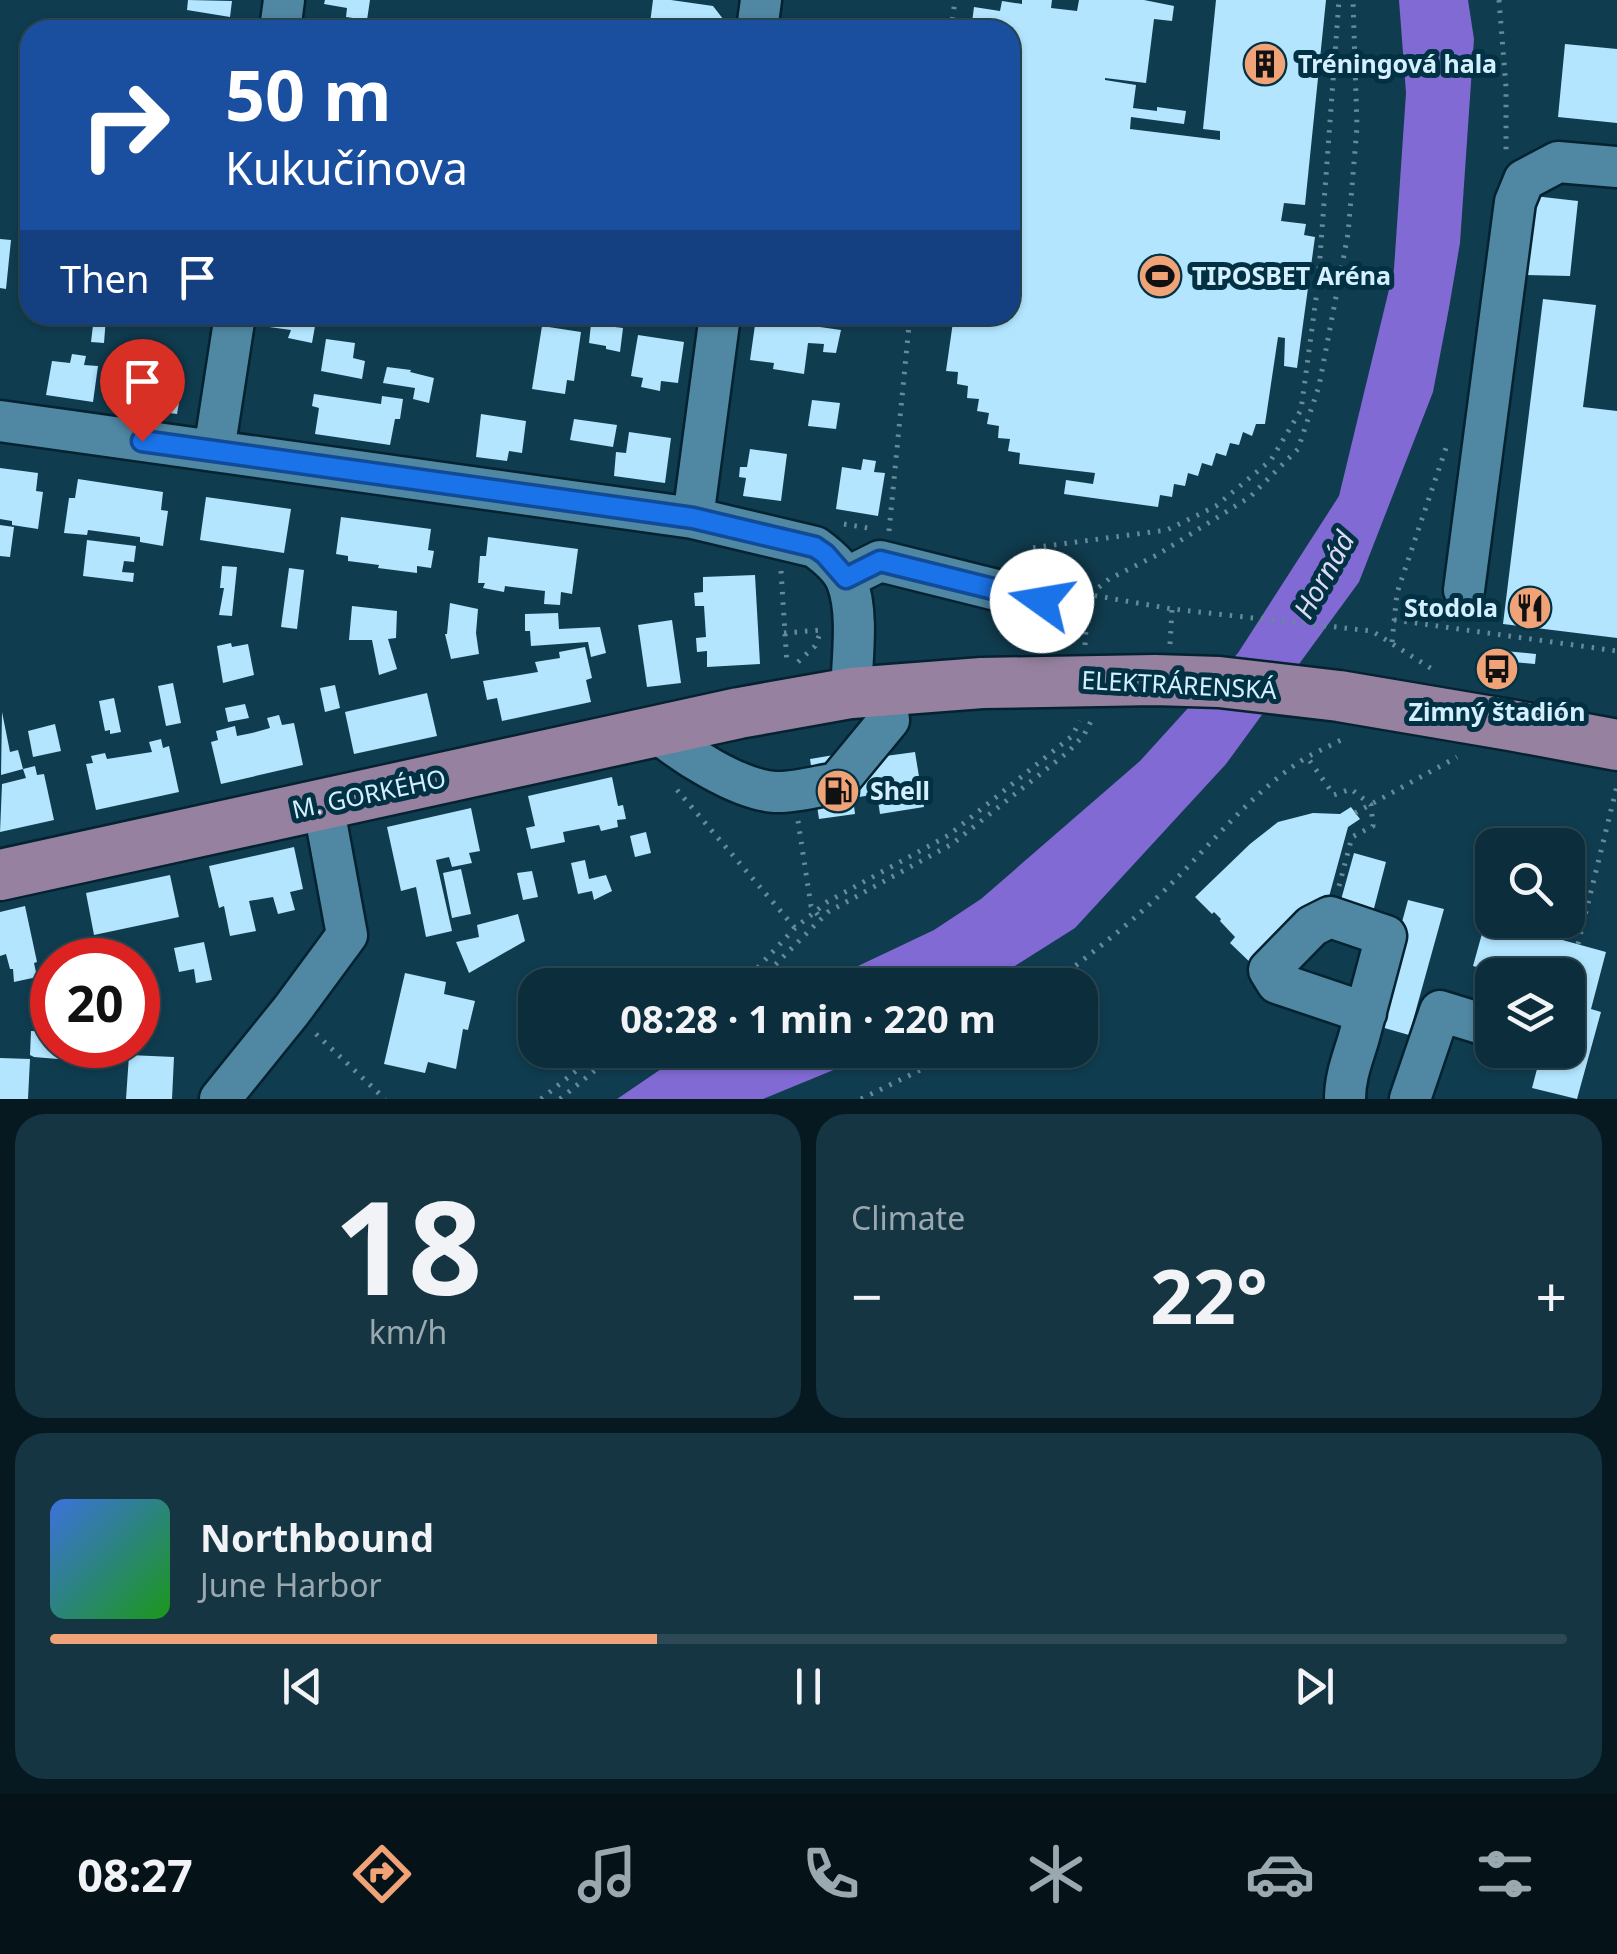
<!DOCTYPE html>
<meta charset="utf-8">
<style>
:root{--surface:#0c2d3b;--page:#153542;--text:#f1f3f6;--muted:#9aa8af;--line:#2c4955;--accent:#efa377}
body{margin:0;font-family:"Noto Sans",sans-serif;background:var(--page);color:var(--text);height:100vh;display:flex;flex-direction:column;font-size:38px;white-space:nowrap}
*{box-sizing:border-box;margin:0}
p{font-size:32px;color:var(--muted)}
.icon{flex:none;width:55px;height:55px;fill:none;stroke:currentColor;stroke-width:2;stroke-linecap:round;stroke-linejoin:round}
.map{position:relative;height:1099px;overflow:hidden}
.details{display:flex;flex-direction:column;gap:15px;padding:15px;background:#071920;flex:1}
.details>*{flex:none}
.banner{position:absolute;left:20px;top:20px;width:1000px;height:305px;border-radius:30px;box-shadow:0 2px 8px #0004,0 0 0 2px var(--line);background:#1a4fa0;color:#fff;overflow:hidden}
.fabs{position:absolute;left:1475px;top:828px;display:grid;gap:20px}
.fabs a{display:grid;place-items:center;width:110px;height:110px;border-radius:20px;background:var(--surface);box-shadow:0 2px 8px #0004,0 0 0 2px var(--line);font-size:50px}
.speed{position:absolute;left:30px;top:938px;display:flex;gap:20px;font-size:50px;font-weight:700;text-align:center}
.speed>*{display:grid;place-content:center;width:130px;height:130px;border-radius:50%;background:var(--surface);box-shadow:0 2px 8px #0004,0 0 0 2px var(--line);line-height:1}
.speed .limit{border:15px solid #d22;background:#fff;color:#111}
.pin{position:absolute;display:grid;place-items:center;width:85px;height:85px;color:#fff;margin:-102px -42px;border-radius:50% 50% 50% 0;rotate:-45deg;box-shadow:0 0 10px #0007}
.pin .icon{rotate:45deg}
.me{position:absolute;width:110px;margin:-55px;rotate:283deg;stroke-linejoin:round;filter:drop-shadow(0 0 8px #0008)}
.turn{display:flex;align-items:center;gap:35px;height:210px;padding:0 40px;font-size:45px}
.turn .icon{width:130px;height:130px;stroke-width:2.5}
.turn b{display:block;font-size:70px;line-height:85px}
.then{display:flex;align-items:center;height:95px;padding:0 40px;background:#0003;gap:20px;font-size:38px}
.big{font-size:75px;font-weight:700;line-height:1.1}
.details .tile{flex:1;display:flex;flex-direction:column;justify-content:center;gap:15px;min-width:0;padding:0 35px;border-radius:30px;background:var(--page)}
.details .dial{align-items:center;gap:0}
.dial b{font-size:130px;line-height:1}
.song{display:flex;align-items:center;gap:30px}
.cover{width:120px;height:120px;border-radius:15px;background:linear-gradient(135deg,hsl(220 70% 55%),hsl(120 70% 35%))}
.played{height:10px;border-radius:5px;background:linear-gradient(90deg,var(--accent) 40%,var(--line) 40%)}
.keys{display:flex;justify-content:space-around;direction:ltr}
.heat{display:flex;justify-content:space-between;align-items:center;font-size:55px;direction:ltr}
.details .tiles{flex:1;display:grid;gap:15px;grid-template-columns:1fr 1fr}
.tile:last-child{grid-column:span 2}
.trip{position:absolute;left:518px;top:968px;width:580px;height:100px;border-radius:30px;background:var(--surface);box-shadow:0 2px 8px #0004,0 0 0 2px var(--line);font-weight:700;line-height:100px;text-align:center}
.tab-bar{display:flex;height:160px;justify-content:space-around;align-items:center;background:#051218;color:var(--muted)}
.tab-bar .icon{width:70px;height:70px}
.tab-bar .active{color:var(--accent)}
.tab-bar b{font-size:45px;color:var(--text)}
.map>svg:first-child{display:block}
.water{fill:#816ad3}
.building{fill:#b3e5fe}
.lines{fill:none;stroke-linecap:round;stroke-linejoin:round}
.minor-casing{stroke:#04222f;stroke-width:45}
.major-casing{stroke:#04222f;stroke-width:55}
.path{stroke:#658a9b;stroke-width:5;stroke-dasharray:2.5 8;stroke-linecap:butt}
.minor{stroke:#5087a2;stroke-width:40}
.major{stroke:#9682a0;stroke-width:50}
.route-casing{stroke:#114b97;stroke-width:25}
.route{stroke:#1a73e8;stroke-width:18}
.labels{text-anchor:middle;stroke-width:10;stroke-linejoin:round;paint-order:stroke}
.poi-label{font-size:25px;font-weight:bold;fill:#d4f0ff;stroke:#033144;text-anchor:start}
.street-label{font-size:25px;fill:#d4f0ff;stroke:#033144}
.water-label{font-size:28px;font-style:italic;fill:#dddaf5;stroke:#033144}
</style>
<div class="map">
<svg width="1617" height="1099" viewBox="0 0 1617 1099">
<rect width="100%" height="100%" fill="#103c4f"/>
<!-- water -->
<path class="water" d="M1399 0H1468L1474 39 1460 243 1449 308 1433 392 1359 582 1226 764 1075 928 985 985H818L934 930 981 899 1140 761 1238 653 1339 496 1394 269 1406 93Z
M689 1050H882L763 1099H617Z"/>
<!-- building -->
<path class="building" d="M188 0 232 1 230 17 187 10Z
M325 0H370L367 20 346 17 347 8 324 4Z
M653 0H671L713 6 727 24V30H603L605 18 635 22 639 28 650 23Z
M1022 0H1052L1051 8 1077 11 1079 0H1144L1174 6 1172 21 1154 19 1146 83 1105 78V80L1136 85 1133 108 1157 111V107L1186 111 1184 124 1131 117 1130 129 1220 140V131L1203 129 1216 0H1326L1305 205 1284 203 1281 221 1306 224 1304 235 1315 237 1297 368 1284 366 1285 338 1278 337 1265 424H1256L1252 436 1243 432 1239 445 1230 443 1226 456 1216 453 1212 466 1202 463 1198 476 1188 473 1185 486 1174 484 1172 497 1160 495 1158 507 1064 494 1066 480 1093 484 1095 473 1019 464 1020 453 1008 451 1010 439 998 438 999 426 987 424 989 413 977 411 979 399 967 398 968 386 957 384 958 372 946 371 954 315H1010V30H971L974 7 1000 11 1002 1 1022 4Z
M1565 44 1617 49V123L1558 117Z
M1534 196 1578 201 1570 276 1526 275Z
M0 239 11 240 6 289 0 288Z
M1543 299 1596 305 1583 407 1617 411V638L1503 624Z
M271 315H317L312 343 288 338 291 330 269 327Z
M94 317H106L104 343 91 342Z
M756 318 841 330 836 353 823 352 824 344 808 343 804 374 773 369 774 363 750 360Z
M591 324 623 328 620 352 606 349V346L589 343Z
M542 326 581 332 574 381 567 380 565 394 532 389Z
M638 335 684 342 678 383 661 381 660 391 641 387 643 378 631 376Z
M326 339 355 343 353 358 365 361 362 379 321 371Z
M72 354 86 356 84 365 98 366 93 402 46 395 52 361 70 363Z
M159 365 175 369 173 377 183 379 177 414 134 408 141 372 157 375Z
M387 367 411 370 410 372 434 378 429 403 413 399 415 388 383 383Z
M314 394 381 404 382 396 403 399 400 419H395L390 445 315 434 319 408 312 406Z
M812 400 840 403 836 429 808 426Z
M481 414 526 421 522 453 509 451 507 461 476 457Z
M574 419 617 425 613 447 570 440Z
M629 432 671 438 665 483 614 476 616 452 626 453Z
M750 449 787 454 781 501 743 496 746 478 739 477 740 467H747Z
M863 459 876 461 874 472 885 473 878 516 836 509 842 467 861 470Z
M0 468 38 473 36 491 43 492 38 529 12 525V521L0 519Z
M78 479 163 492 161 510 168 511 163 546 140 542V537L88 530 87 535 64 533 69 498H75Z
M206 497 291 509 284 553 200 540Z
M341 517 431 529 428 550 434 551 431 568 417 566V573L378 568 379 565 348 561V556L336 554Z
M0 525 14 527 10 557 0 556Z
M488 537 578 549 572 594 561 592 560 605 544 604 545 591 505 586 504 592 483 588 485 583H478L480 556H486Z
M87 540 136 546 134 562 124 561 122 572 134 573 133 582 83 576Z
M222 566 237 567 232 616 219 615 224 588H220Z
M289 568 304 570 297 629 281 627Z
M755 575 760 664 707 667V651L697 652 696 638 706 637 704 606H695L694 593 703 592V577Z
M450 603 478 609 476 633 479 654 451 659 445 634H447Z
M352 606 397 611 396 638 388 639 397 669 379 675 372 640H349Z
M558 613 559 629 600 627 606 653 591 657 588 642 531 646 530 631H525V614Z
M672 620 681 683 647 687 638 625Z
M231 643 232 647 248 644 254 675 223 683 217 646Z
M585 647 592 678 586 680 591 702 502 721 497 698 487 700 483 681 538 672 535 662 560 658 559 652Z
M1505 651 1536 654 1535 664 1504 661Z
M173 683 181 723 166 726 158 686Z
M335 685 340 708 325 712 320 688Z
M427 693 437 736 354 754 345 712Z
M114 698 121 732 110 734V730L105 731 99 701Z
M245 704 249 718 228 722 225 708Z
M2 712 10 752 18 750 23 769 1 775Z
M279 715 282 725 294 723 303 765 221 784 211 742 218 740 216 731 235 726 237 736 252 733 270 728 267 718Z
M55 724 61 751 33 757 28 731Z
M161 739 163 748 169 746 179 792 96 810 86 764 93 763 91 756 105 753 107 759 152 752 149 742Z
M915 752 924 807 880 814 877 794 853 798 855 814 819 819 810 759 846 753 871 758Z
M35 766 37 775 44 774 54 820 0 832 2 784 26 778 23 769Z
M612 777 618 806 623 805 626 819 617 820 618 827 601 831 599 825 563 832 565 842 531 849 526 828 535 826 528 796Z
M1351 807 1360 819 1348 827 1327 904 1256 968 1230 943 1235 937 1220 921 1221 919 1214 912 1212 914 1195 897 1250 844 1278 822 1313 813 1340 814Z
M471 808 480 851 469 853 472 863 452 867 449 857 436 860 452 931 426 937 416 887 401 891 387 827Z
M646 832 651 853 635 857 630 836Z
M294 847 303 889 290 892 295 910 278 914 273 897 249 901 256 931 230 936 224 906 219 908 209 866Z
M1354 853 1386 862 1372 916 1339 907Z
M585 860 589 879 606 875 612 891 594 900 592 891 578 894 571 863Z
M1484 860 1492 862V903L1473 898Z
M461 869 471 914 452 918 443 873Z
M532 871 538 897 523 900 517 873Z
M170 875 179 917 94 935 86 893Z
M1408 900 1444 909 1409 1035 1374 1025Z
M25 906 37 962 34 963 37 977 14 982 13 969H10L6 954 0 956V912Z
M1488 912 1492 913V920H1530L1526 930 1606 952 1591 1009 1601 1012 1577 1099 1532 1088 1542 1050H1568V1003L1570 1004 1573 993 1568 992V975H1506L1473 966Z
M518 914 525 941 469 973 456 942 479 937 477 925Z
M204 942 212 980 196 983 194 969 179 972 174 948Z
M96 943 99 960H84L82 947Z
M145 961 150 983 138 987V963Z
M405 973 446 982 444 994 475 1001 468 1030 463 1029 456 1069 428 1062 425 1073 384 1064Z
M31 1031 52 1032V1045H59L58 1059 34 1057 30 1055Z
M129 1055 174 1057 172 1099H126Z
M0 1058 30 1059 28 1099H0Z"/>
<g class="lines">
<!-- minor casing -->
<g class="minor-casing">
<path id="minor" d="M280 30 284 0
M757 30 761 0
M0 421 693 518 815 547C826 555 842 568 847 582 859 613 852 660 851 693
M214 451 235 315
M693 518 720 315
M846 578 880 561 1041 601
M1464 590 1515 202 1524 180 1558 162 1617 167
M656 731C683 754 739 790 775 792 794 793 818 786 837 783L889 720 884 691
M220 1099 291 1011 347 935 323 804
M1345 1099C1345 1076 1353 1058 1359 1037 1368 1003 1377 969 1386 936L1330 917 1312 926 1269 970 1277 983 1366 1013
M1410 1099 1440 1011 1492 1027"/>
</g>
<!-- major casing -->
<g class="major-casing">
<path id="major" d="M0 875 739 713 851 693 982 683 1155 680 1219 682 1339 696 1510 725 1617 745"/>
</g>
<!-- path -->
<path class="path" d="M1499 0 1506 87V152
M951 30 955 0
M844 524 868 528
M889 531 910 315
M1021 564 1031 548 1167 530 1216 506 1271 460 1301 410 1318 284 1339 0
M781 571 787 664
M1074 592 1172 609 1372 631 1432 669
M1394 620 1617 651
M784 633 821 630
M1392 642 1397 593 1447 445
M1170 644 1172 610
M1085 645 1088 596 1109 579 1157 555 1250 497 1298 449 1319 386 1348 234 1357 127 1353 0
M798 662 815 646 819 636
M677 790 795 928
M1355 813 1457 757
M798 821 811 906 821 919
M1339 886 1352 837 1373 826 1371 805 1351 789 1334 795 1307 757 1347 737
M1578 944 1617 786
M732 985 749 977 795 928 827 902 949 835 1072 736 1080 721
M752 985 758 982 828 912 952 844 1068 752 1084 735 1092 719
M1051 985C1094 951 1138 918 1176 879 1217 837 1257 788 1307 757
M316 1034 385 1099
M541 1099 602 1050
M560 1099 620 1050
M861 1099 961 1050"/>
<!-- minor -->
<use href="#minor" class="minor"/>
<!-- major -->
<use href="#major" class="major"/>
</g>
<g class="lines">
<!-- route casing -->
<g class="route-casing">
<path id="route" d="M142 441 693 518 815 547 825 554 846 578 880 561 1042 601"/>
</g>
<!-- route -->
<use href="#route" class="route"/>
</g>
<!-- icons -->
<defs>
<g id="building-disc" transform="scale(2.25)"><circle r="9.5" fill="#efa377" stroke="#033144"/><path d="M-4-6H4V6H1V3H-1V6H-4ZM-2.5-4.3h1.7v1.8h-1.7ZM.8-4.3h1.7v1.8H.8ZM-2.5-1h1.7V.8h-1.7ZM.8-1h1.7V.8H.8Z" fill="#111"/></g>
<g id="stadium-disc" transform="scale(2.25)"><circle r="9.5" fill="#efa377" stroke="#033144"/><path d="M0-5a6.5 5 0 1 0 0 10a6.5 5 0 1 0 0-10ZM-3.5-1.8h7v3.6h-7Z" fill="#111"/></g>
<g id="restaurant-disc" transform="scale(2.25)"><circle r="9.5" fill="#efa377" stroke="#033144"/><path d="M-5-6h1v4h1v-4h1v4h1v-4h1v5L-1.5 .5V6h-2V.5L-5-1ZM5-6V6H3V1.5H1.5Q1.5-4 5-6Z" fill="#111"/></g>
<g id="bus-disc" transform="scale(2.25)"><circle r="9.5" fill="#efa377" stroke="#033144"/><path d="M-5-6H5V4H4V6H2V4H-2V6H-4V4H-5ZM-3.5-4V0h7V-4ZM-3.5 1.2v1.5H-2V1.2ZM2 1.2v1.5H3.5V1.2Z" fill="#111"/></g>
<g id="fuel-disc" transform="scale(2.25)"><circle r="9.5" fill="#efa377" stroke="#033144"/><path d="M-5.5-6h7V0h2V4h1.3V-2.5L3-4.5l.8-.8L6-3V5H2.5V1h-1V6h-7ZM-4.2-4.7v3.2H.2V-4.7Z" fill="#111"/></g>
</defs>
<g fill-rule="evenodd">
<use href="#building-disc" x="1265" y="64"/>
<use href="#stadium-disc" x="1160" y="276"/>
<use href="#restaurant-disc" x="1530" y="608"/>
<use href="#bus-disc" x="1497" y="669"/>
<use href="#fuel-disc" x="838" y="791"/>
</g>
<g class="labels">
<!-- poi labels -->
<g class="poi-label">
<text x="1298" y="73">Tréningová hala</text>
<text x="1192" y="285">TIPOSBET Aréna</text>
<text x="1498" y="617" text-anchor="end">Stodola</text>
<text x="1497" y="721" text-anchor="middle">Zimný štadión</text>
<text x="870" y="800">Shell</text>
</g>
<!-- street labels -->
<g class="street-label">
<text transform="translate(1179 685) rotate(3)" y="9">ELEKTRÁRENSKÁ</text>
<text transform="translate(369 794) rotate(-12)" y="9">M. GORKÉHO</text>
</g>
<!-- water labels -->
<g class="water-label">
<text transform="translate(1324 575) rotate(-61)" y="10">Hornád</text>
</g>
</g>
</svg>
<div class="fabs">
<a><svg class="icon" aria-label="search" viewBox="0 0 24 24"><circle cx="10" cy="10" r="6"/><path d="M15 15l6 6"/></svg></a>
<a><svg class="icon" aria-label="layers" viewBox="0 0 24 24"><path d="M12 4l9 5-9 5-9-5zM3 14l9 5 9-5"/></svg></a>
</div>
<div class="speed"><div class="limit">20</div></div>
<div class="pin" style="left:142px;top:441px;background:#d93025"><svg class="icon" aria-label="arrive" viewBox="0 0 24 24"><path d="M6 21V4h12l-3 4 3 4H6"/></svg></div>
<svg class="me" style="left:1042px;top:601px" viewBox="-20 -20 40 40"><circle r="19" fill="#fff"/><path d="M0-13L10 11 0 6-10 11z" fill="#1a73e8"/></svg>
<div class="trip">08:28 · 1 min · 220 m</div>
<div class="banner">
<div class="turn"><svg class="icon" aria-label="right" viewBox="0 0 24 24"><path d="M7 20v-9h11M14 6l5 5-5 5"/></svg><div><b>50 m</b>Kukučínova</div></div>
<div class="then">Then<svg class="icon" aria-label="arrive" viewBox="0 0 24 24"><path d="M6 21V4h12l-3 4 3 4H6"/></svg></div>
</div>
</div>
<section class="details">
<div class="tiles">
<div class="tile dial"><b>18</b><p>km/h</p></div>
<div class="tile"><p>Climate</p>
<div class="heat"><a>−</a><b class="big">22°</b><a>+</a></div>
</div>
<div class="tile">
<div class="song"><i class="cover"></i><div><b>Northbound</b><p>June Harbor</p></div></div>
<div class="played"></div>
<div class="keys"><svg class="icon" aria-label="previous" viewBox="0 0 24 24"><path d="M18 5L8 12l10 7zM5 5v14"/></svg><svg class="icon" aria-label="pause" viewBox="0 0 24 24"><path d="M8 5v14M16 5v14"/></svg><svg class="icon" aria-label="next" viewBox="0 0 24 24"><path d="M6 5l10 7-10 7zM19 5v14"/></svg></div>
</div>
</div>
</section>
<nav class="tab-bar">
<b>08:27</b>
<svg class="icon active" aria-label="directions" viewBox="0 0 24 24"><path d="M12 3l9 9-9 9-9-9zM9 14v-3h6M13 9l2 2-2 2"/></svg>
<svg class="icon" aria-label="music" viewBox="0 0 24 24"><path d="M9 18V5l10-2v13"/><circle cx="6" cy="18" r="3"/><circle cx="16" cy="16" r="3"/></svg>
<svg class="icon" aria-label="phone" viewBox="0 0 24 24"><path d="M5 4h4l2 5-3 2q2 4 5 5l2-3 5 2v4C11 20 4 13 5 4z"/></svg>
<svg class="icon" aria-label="climate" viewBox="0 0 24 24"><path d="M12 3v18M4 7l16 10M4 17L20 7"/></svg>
<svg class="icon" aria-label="car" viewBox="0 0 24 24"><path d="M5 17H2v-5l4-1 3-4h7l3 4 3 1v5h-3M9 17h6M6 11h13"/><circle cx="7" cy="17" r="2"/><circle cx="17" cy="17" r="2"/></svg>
<svg class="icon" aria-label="filters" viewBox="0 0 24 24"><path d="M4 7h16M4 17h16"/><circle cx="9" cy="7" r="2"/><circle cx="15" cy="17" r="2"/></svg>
</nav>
